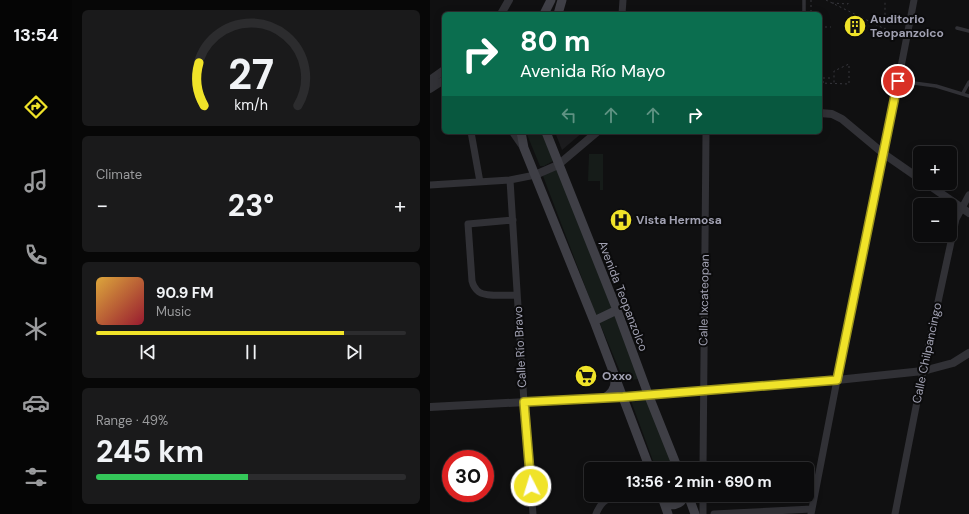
<!DOCTYPE html>
<meta charset="utf-8">
<style>
:root{--surface:#0c0c0d;--page:#1a1a1b;--text:#f1f3f6;--muted:#9a9b9d;--line:#2c2c2e;--accent:#f0e329}
body{margin:0;font-family:"DM Sans",sans-serif;background:var(--page);color:var(--text);height:100vh;display:flex;flex-direction:column;font-size:15px;white-space:nowrap}
*{box-sizing:border-box;margin:0}
p{font-size:13px;color:var(--muted)}
.icon{flex:none;width:22px;height:22px;fill:none;stroke:currentColor;stroke-width:2;stroke-linecap:round;stroke-linejoin:round}
.map{position:relative;flex:1;overflow:hidden}
.details{display:flex;flex-direction:column;gap:10px;padding:10px;background:#070707;width:358px}
.details>*{flex:none}
.top-card{position:absolute;left:12px;top:12px;width:380px;height:122px;border-radius:6px;box-shadow:0 2px 10px #0003,0 0 0 1px var(--line);background:#0b6e4f;color:#fff;overflow:hidden}
.tools{position:absolute;left:483px;top:146px;display:grid;gap:8px}
.tools a{display:grid;place-items:center;width:44px;height:44px;border-radius:6px;background:var(--surface);box-shadow:0 2px 10px #0003,0 0 0 1px var(--line);font-size:20px}
.speed{position:absolute;left:12px;top:450px;display:flex;gap:8px;font-size:20px;font-weight:700;text-align:center}
.speed>*{display:grid;place-content:center;width:52px;height:52px;border-radius:50%;background:var(--surface);box-shadow:0 2px 10px #0003,0 0 0 1px var(--line);line-height:1}
.speed .limit{border:6px solid #d22;background:#fff;color:#111}
.pin{position:absolute;display:grid;place-items:center;width:34px;height:34px;color:#fff;margin:-17px;border:2px solid #fff;border-radius:50%;box-shadow:0 1px 4px #0007}
.me{position:absolute;width:44px;margin:-22px;rotate:355deg;stroke-linejoin:round;filter:drop-shadow(0 0 3px #0008)}
.turn{display:flex;align-items:center;gap:14px;height:84px;padding:0 12px;font-size:18px}
.turn .icon{width:52px;height:52px;stroke-width:2.5}
.turn b{display:block;font-size:28px;line-height:34px}
.lanes{display:flex;align-items:center;height:38px;padding:0 12px;background:#0003;justify-content:center;gap:20px;direction:ltr}
.lanes .off{opacity:.35}
.big{font-size:30px;font-weight:700;line-height:1.1}
.details .widget{flex:1;display:flex;flex-direction:column;justify-content:center;gap:6px;min-width:0;padding:0 14px;border-radius:6px;background:var(--page)}
.details .dial{align-items:center;gap:0}
.dial svg{height:104px;overflow:visible;fill:none;stroke:var(--line);stroke-width:7;stroke-linecap:round;text-anchor:middle}
.dial text{fill:var(--text);stroke:none}
.song{display:flex;align-items:center;gap:12px}
.cover{width:48px;height:48px;border-radius:6px;background:linear-gradient(135deg,hsl(40 70% 55%),hsl(350 70% 35%))}
.played{height:4px;border-radius:2px;background:linear-gradient(90deg,var(--accent) 80%,var(--line) 80%)}
.keys{display:flex;justify-content:space-around;direction:ltr}
.heat{display:flex;justify-content:space-between;align-items:center;font-size:22px;direction:ltr}
.charge{height:6px;border-radius:3px;background:linear-gradient(90deg,#34c759 49%,var(--line) 0)}
.trip{position:absolute;left:154px;top:462px;width:230px;height:40px;border-radius:6px;background:var(--surface);box-shadow:0 2px 10px #0003,0 0 0 1px var(--line);font-weight:700;line-height:40px;text-align:center}
main{display:flex;flex:1;min-height:0}
.tab-bar{display:flex;flex-direction:column;width:72px;justify-content:space-around;align-items:center;background:#050505;color:var(--muted)}
.tab-bar .icon{width:28px;height:28px}
.tab-bar .on{color:var(--accent)}
.tab-bar b{font-size:18px;color:var(--text)}
.map>svg:first-child{display:block}
.built{fill:#1c1c1e}
.green{fill:#161c19}
.lines{fill:none;stroke-linecap:round;stroke-linejoin:round}
.path{stroke:#37373d;stroke-width:1;stroke-dasharray:2 3;stroke-linecap:butt}
.service{stroke:#313136;stroke-width:3.5}
.minor{stroke:#313136;stroke-width:7}
.tertiary{stroke:#313136;stroke-width:8}
.secondary{stroke:#3f3f46;stroke-width:9}
.route-casing{stroke:#9c941b;stroke-width:10}
.route{stroke:#f0e329;stroke-width:7}
.labels{text-anchor:middle;stroke-width:4;stroke-linejoin:round;paint-order:stroke}
.poi-label{font-size:12px;font-weight:bold;fill:#a1a1b2;stroke:#0b0b0c;text-anchor:start}
.street-label{font-size:12px;fill:#a1a1b2;stroke:#0b0b0c}
</style>
<main>
<nav class="tab-bar">
<b>13:54</b>
<svg class="icon on" aria-label="directions" viewBox="0 0 24 24"><path d="M12 3l9 9-9 9-9-9zM9 14v-3h6M13 9l2 2-2 2"/></svg>
<svg class="icon" aria-label="music" viewBox="0 0 24 24"><path d="M9 18V5l10-2v13"/><circle cx="6" cy="18" r="3"/><circle cx="16" cy="16" r="3"/></svg>
<svg class="icon" aria-label="phone" viewBox="0 0 24 24"><path d="M5 4h4l2 5-3 2q2 4 5 5l2-3 5 2v4C11 20 4 13 5 4z"/></svg>
<svg class="icon" aria-label="climate" viewBox="0 0 24 24"><path d="M12 3v18M4 7l16 10M4 17L20 7"/></svg>
<svg class="icon" aria-label="car" viewBox="0 0 24 24"><path d="M5 17H2v-5l4-1 3-4h7l3 4 3 1v5h-3M9 17h6M6 11h13"/><circle cx="7" cy="17" r="2"/><circle cx="17" cy="17" r="2"/></svg>
<svg class="icon" aria-label="filters" viewBox="0 0 24 24"><path d="M4 7h16M4 17h16"/><circle cx="9" cy="7" r="2"/><circle cx="15" cy="17" r="2"/></svg>
</nav>
<section class="details">
<div class="widget dial"><svg viewBox="0 0 100 80">
<path d="M14 69A42 42 0 1 1 86 69"/>
<path d="M14 69A42 42 0 0 1 10 36" stroke="#f0e329"/>
<text x="50" y="56" font-size="32" font-weight="700">27</text>
<text x="50" y="72" font-size="11">km/h</text>
</svg></div>
<div class="widget"><p>Climate</p>
<div class="heat"><a>−</a><b class="big">23°</b><a>+</a></div>
</div>
<div class="widget">
<div class="song"><i class="cover"></i><div><b>90.9 FM</b><p>Music</p></div></div>
<div class="played"></div>
<div class="keys"><svg class="icon" aria-label="previous" viewBox="0 0 24 24"><path d="M18 5L8 12l10 7zM5 5v14"/></svg><svg class="icon" aria-label="pause" viewBox="0 0 24 24"><path d="M8 5v14M16 5v14"/></svg><svg class="icon" aria-label="next" viewBox="0 0 24 24"><path d="M6 5l10 7-10 7zM19 5v14"/></svg></div>
</div>
<div class="widget"><p>Range · 49%</p><b class="big">245 km</b><div class="charge"></div></div>
</section>
<div class="map">
<svg width="539" height="514" viewBox="0 0 539 514">
<rect width="100%" height="100%" fill="#101011"/>
<!-- built -->
<path class="built" d="M125 132H153L132 150Z"/>
<!-- green -->
<path class="green" d="M96 132H114L123 161 114 166H110Z
M159 154H173V190H170V181H158Z
M128 167 209 379 194 381 163 307 113 176Z
M216 397 244 469H226L200 398Z"/>
<g class="lines">
<!-- path -->
<path class="path" d="M381 0V14
M396 0 455 29V0
M402 3 418 4V0
M390 27H401
M390 83 419 84V64L404 71V84
M393 83V78H403"/>
<!-- service -->
<path class="service" d="M374 14V0
M527 28 539 31
M469 81 506 86 539 96
M533 93 539 82"/>
<!-- minor -->
<path class="minor" d="M192 14 193 0
M41 132 50 182
M80 180 94 402 103 514
M0 185 80 180 105 175
M83 220 38 224 42 281C43 285 45 289 49 292 56 297 78 295 87 295
M273 469 276 132
M166 514C170 504 175 499 185 495
M273 514V495
M284 514 382 509
M381 514 407 380 454 154 484 0
M465 514 493 371 526 219 539 195"/>
<!-- tertiary -->
<path class="tertiary" d="M71 14 79 0
M0 80 14 70
M0 89 14 80
M390 113 402 114 412 119 454 154 490 179
M83 132 94 148
M105 175 128 165 167 132
M496 183 539 213
M0 407 193 397 407 380 493 371 523 363 539 353"/>
<!-- secondary -->
<path class="secondary" d="M114 14 121 0
M128 14 132 0
M91 132 94 148 164 321 220 469
M116 132 187 310 218 394 248 469
M164 321 187 310
M174 398C182 394 186 387 185 378
M258 495 265 514
M232 499C240 508 251 506 255 495
M233 500 238 514"/>
</g>
<g class="lines">
<!-- route casing -->
<g class="route-casing">
<path id="route" d="M101 486 94 402 193 397 407 380 468 81"/>
</g>
<!-- route -->
<use href="#route" class="route"/>
</g>
<!-- icons -->
<defs>
<g id="building-disc" transform="scale(1.15)"><circle r="9.5" fill="#f0e329" stroke="#0b0b0c"/><path d="M-4-6H4V6H1V3H-1V6H-4ZM-2.5-4.3h1.7v1.8h-1.7ZM.8-4.3h1.7v1.8H.8ZM-2.5-1h1.7V.8h-1.7ZM.8-1h1.7V.8H.8Z" fill="#111"/></g>
<g id="hospital-disc" transform="scale(1.15)"><circle r="9.5" fill="#f0e329" stroke="#0b0b0c"/><path d="M-5-5h3v3.5h4V-5h3V5h-3V1.5h-4V5h-3Z" fill="#111"/></g>
<g id="supermarket-disc" transform="scale(1.15)"><circle r="9.5" fill="#f0e329" stroke="#0b0b0c"/><path d="M-6-5.5h2.5l.6 2H6L4.5 2H-2.5L-4.4-4H-6ZM-1.5 3.2a1.3 1.3 0 1 0 .1 0ZM3 3.2a1.3 1.3 0 1 0 .1 0Z" fill="#111"/></g>
</defs>
<g fill-rule="evenodd">
<use href="#building-disc" x="425" y="26"/>
<use href="#hospital-disc" x="191" y="220"/>
<use href="#supermarket-disc" x="156" y="376"/>
</g>
<g class="labels">
<!-- poi labels -->
<g class="poi-label">
<text x="440" y="23">Auditorio<tspan x="440" dy="14">Teopanzolco</tspan></text>
<text x="206" y="224">Vista Hermosa</text>
<text x="172" y="380">Oxxo</text>
</g>
<!-- street labels -->
<g class="street-label">
<text transform="translate(193 296) rotate(69)" y="4">Avenida Teopanzolco</text>
<text transform="translate(274 300) rotate(-89)" y="4">Calle Ixcateopan</text>
<text transform="translate(90 347) rotate(-93)" y="4">Calle Río Bravo</text>
<text transform="translate(497 353) rotate(-78)" y="4">Calle Chilpancingo</text>
</g>
</g>
</svg>
<div class="tools">
<a>+</a>
<a>−</a>
</div>
<div class="speed"><div class="limit">30</div></div>
<div class="pin" style="left:468px;top:81px;background:#d93025"><svg class="icon" aria-label="arrive" viewBox="0 0 24 24"><path d="M6 21V4h12l-3 4 3 4H6"/></svg></div>
<svg class="me" style="left:101px;top:486px" viewBox="-20 -20 40 40"><circle r="17" fill="#f0e329" stroke="#fff" stroke-width="3"/><path d="M0-11L8 9 0 5-8 9z" fill="#fff"/></svg>
<div class="trip">13:56 · 2 min · 690 m</div>
<div class="top-card">
<div class="turn"><svg class="icon" aria-label="right" viewBox="0 0 24 24"><path d="M7 20v-9h11M14 6l5 5-5 5"/></svg><div><b>80 m</b>Avenida Río Mayo</div></div>
<div class="lanes"><svg class="icon off" aria-label="left" viewBox="0 0 24 24"><path d="M17 20v-9H6M10 6l-5 5 5 5"/></svg><svg class="icon off" aria-label="ahead" viewBox="0 0 24 24"><path d="M12 20V5M6 11l6-6 6 6"/></svg><svg class="icon off" aria-label="ahead" viewBox="0 0 24 24"><path d="M12 20V5M6 11l6-6 6 6"/></svg><svg class="icon" aria-label="right" viewBox="0 0 24 24"><path d="M7 20v-9h11M14 6l5 5-5 5"/></svg></div>
</div>
</div>
</main>
